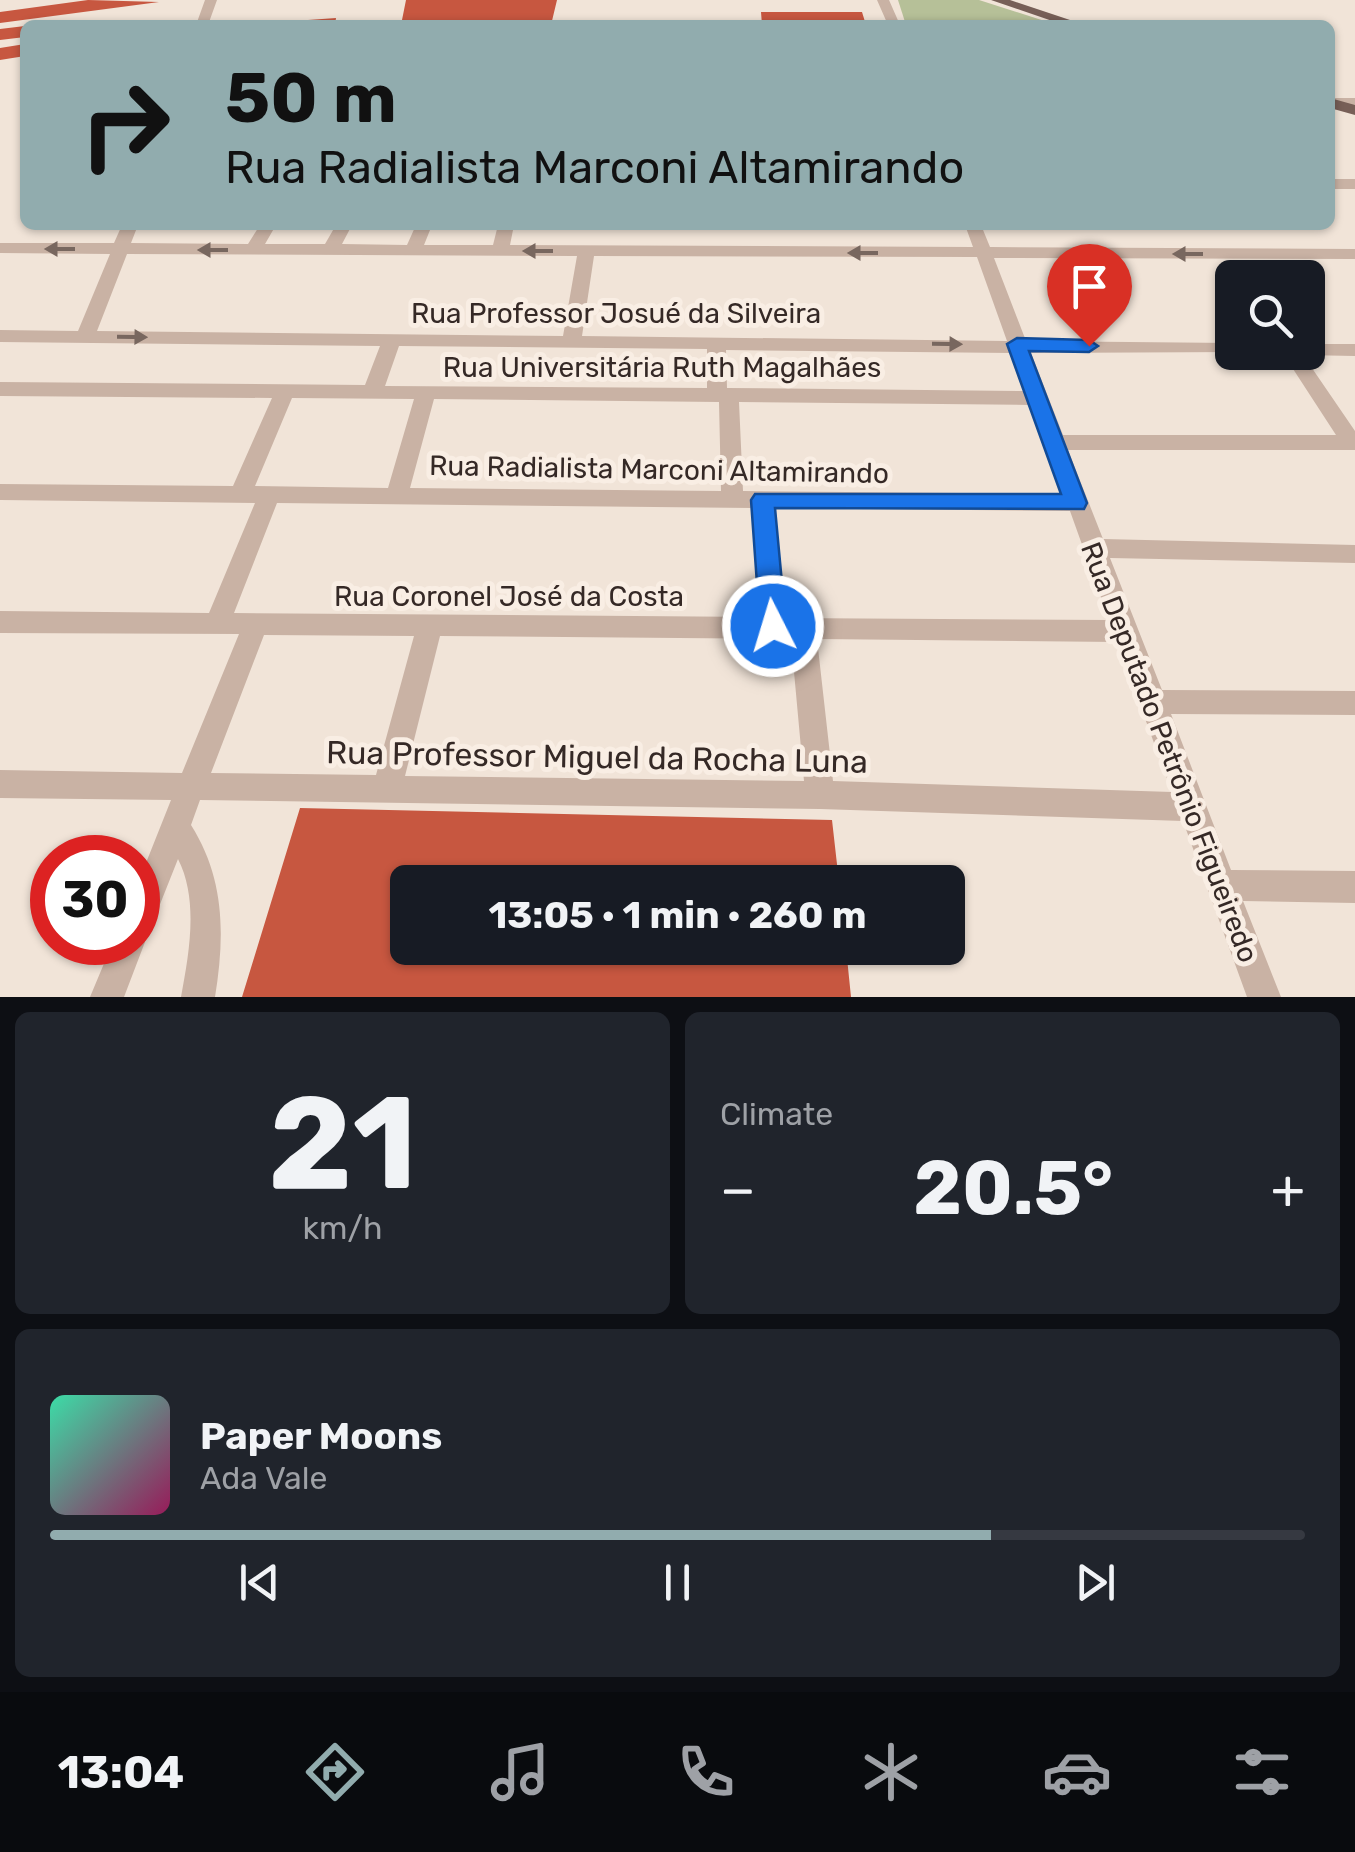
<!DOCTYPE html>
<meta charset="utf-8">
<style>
:root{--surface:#171b24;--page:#20242c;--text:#f1f3f6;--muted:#9ea1a6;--line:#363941;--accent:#91acae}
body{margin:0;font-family:Rubik,sans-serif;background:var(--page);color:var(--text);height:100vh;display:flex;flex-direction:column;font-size:38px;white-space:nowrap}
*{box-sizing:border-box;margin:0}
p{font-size:32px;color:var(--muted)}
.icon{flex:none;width:55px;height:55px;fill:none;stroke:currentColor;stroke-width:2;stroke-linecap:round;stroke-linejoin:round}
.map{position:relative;height:997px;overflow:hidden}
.drawer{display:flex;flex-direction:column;gap:15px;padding:15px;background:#0d0f14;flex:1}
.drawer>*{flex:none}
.hud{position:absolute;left:20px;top:20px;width:1315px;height:210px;border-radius:15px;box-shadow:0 2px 8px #0004;background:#91acae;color:#111;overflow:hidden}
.fabs{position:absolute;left:1215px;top:260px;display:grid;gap:20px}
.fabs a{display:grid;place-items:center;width:110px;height:110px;border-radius:15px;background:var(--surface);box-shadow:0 2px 8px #0004;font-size:50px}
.speed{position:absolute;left:30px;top:835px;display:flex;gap:20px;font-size:50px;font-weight:700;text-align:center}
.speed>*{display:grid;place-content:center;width:130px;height:130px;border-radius:50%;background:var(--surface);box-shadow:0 2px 8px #0004;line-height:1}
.speed .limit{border:15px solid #d22;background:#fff;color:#111}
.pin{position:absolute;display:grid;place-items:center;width:85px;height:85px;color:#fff;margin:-102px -42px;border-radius:50% 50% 50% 0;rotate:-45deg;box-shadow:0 0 10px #0007}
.pin .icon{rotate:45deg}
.me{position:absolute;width:110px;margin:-55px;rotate:355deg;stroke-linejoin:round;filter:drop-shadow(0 0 8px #0008)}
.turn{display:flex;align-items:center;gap:35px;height:210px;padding:0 40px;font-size:45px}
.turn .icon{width:130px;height:130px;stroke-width:2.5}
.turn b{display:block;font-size:70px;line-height:85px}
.big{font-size:75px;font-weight:700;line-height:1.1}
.drawer .widget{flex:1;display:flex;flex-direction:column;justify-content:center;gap:15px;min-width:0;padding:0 35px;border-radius:15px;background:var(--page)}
.drawer .dial{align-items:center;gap:0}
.dial b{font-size:130px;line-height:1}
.song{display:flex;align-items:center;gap:30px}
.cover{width:120px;height:120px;border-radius:15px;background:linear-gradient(135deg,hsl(160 70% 55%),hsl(330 70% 35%))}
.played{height:10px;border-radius:5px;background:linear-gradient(90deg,var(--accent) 75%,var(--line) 75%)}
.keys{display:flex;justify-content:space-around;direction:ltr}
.heat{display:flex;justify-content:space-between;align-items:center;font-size:55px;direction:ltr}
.drawer .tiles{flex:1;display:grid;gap:15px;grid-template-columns:1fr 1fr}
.widget:last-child{grid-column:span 2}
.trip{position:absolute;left:390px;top:865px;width:575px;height:100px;border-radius:15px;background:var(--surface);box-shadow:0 2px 8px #0004;font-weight:700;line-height:100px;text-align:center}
.menu{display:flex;height:160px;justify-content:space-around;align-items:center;background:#090b0e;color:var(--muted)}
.menu .icon{width:70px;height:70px}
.menu .selected{color:var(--accent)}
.menu b{font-size:45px;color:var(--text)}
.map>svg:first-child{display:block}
.green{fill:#b6c098}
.building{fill:#c75740}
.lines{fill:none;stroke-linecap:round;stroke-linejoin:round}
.minor{fill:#c9b2a4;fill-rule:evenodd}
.major{fill:#775f57;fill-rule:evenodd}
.oneway{fill:#78675f}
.route{fill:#1a73e8;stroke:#114b97;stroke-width:2.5}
.labels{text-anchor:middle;stroke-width:10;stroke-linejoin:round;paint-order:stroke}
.street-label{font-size:28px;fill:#352926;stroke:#f9eee4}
.near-street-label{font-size:32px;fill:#352926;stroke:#f9eee4}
</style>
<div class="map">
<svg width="1355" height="997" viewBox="0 0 1355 997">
<rect width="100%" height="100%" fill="#f1e4d8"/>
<!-- green -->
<path class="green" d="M898 0H979L1057 25H906Z"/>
<!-- building -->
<path class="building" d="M88 0 159 2 0 23V12Z
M406 0H557L551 25H401Z
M761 12H862L866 25H762Z
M336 18 335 25H280V22Z
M25 26V37L0 40V29Z
M25 44V56L0 60V48Z
M300 808 832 820 839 882H408V948H846L851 997H242Z"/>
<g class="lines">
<!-- minor -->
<path class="minor" d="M205 0H217L208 25H196Z
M877 0H889L900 25H888Z
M1330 98H1355V106H1330Z
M1330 179H1355V189H1330Z
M122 225H138L131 243 248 244 260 225H276L265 244H325L336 225H352L342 244 407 245 416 225H432L424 245H493L498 225H514L510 245 973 247 965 225H981L990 247 1355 249V259L994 258 1026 341 1232 343V352H1239L1031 353 1063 435H1336L1282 352H1308V344H1355V356L1303 355 1355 431V450H1068L1103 539 1355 545V563L1110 558 1162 690 1355 691V715L1171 714 1231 870 1355 871V903L1243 901 1281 997H1247L1183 821 820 809 200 800 191 825C225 879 225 935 215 997H181C189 954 199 900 178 859L149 932 142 935 145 942 124 997H90L113 942H138V883L171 800 0 798V770L182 773 239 634 0 633V611L209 613 255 503 0 500V484L233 486 272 398 0 396V382L365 385 380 346 0 342V330L78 331 110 254 0 253V243H114ZM127 254 577 256 563 336 97 331ZM594 256 977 257 1007 341 582 336ZM399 346 707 349V388L385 386ZM726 350 1012 353 1026 391 727 388ZM292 398 414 399 388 488 255 486ZM434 399 719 402 721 491 410 488ZM739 402 1031 405 1063 494 743 491ZM277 503 752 508 760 617 234 613ZM775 508 1070 511 1109 620 785 618ZM264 635 414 636 376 775 211 773ZM440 636 791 639 804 781 405 776ZM817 639 1117 642 1172 792 833 781Z"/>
<!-- major -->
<path class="major" d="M991 0H1010L1085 25H1064Z
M1330 98 1355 105V115L1330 108Z"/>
</g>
<!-- one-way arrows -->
<defs><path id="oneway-solid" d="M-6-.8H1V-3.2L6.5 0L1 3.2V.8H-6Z" transform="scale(2.5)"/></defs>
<g class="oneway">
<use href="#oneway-solid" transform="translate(60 249) rotate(-180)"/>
<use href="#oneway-solid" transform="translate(213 250) rotate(-180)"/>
<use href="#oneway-solid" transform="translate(538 251) rotate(-180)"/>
<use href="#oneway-solid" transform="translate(863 253) rotate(-180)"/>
<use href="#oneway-solid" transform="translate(1188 254) rotate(-180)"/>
<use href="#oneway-solid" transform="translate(132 337) rotate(1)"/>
<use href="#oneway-solid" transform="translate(947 344) rotate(1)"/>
</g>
<!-- route -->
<path class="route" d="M1017 338 1089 340 1098 346 1089 352 1029 351 1087 503 1084 509 775 508 786 626 782 634 773 637 764 634 760 626 751 500 755 494H1061L1007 344Z"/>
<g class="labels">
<!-- street labels -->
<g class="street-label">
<text x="616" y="323">Rua Professor Josué da Silveira</text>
<text x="662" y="377">Rua Universitária Ruth Magalhães</text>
<text transform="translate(659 469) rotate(1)" y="10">Rua Radialista Marconi Altamirando</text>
<text x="509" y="606">Rua Coronel José da Costa</text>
<text transform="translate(1170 752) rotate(69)" y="10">Rua Deputado Petrônio Figueiredo</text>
</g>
<!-- near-street labels -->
<g class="near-street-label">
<text transform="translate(597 757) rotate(1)" y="11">Rua Professor Miguel da Rocha Luna</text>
</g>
</g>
</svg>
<div class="fabs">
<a><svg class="icon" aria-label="search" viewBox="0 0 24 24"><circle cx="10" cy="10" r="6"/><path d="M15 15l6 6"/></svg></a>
</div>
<div class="speed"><div class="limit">30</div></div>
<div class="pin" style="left:1089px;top:346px;background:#d93025"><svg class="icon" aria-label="arrive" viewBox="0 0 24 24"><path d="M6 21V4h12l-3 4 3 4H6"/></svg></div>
<svg class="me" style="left:773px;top:626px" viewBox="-20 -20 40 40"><circle r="17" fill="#1a73e8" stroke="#fff" stroke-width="3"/><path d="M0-11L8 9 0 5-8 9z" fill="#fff"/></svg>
<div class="trip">13:05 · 1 min · 260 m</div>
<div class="hud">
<div class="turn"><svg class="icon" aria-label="right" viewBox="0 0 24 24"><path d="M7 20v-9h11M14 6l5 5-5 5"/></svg><div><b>50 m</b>Rua Radialista Marconi Altamirando</div></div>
</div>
</div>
<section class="drawer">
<div class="tiles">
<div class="widget dial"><b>21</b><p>km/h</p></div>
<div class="widget"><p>Climate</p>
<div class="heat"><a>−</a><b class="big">20.5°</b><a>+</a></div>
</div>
<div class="widget">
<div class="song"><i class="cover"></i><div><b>Paper Moons</b><p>Ada Vale</p></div></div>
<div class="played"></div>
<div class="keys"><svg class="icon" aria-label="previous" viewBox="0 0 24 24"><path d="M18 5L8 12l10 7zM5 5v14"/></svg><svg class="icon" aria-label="pause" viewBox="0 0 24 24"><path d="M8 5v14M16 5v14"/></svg><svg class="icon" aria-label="next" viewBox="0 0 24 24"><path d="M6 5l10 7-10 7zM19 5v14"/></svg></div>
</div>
</div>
</section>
<nav class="menu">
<b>13:04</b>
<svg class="icon selected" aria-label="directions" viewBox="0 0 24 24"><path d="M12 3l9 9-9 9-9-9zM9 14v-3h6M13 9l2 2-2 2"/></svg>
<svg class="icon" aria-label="music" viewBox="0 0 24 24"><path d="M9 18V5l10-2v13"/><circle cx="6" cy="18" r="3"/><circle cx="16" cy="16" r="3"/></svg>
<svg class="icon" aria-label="phone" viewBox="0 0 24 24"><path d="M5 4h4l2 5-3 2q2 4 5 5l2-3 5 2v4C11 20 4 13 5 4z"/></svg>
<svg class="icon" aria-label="climate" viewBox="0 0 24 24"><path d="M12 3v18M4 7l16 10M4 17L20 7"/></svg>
<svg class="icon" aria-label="car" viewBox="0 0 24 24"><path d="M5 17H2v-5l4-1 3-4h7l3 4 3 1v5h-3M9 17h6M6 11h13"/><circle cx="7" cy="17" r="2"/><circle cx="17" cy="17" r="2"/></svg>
<svg class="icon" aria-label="filters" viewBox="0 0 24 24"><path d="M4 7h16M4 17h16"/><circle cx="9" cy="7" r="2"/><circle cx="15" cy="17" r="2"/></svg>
</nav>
